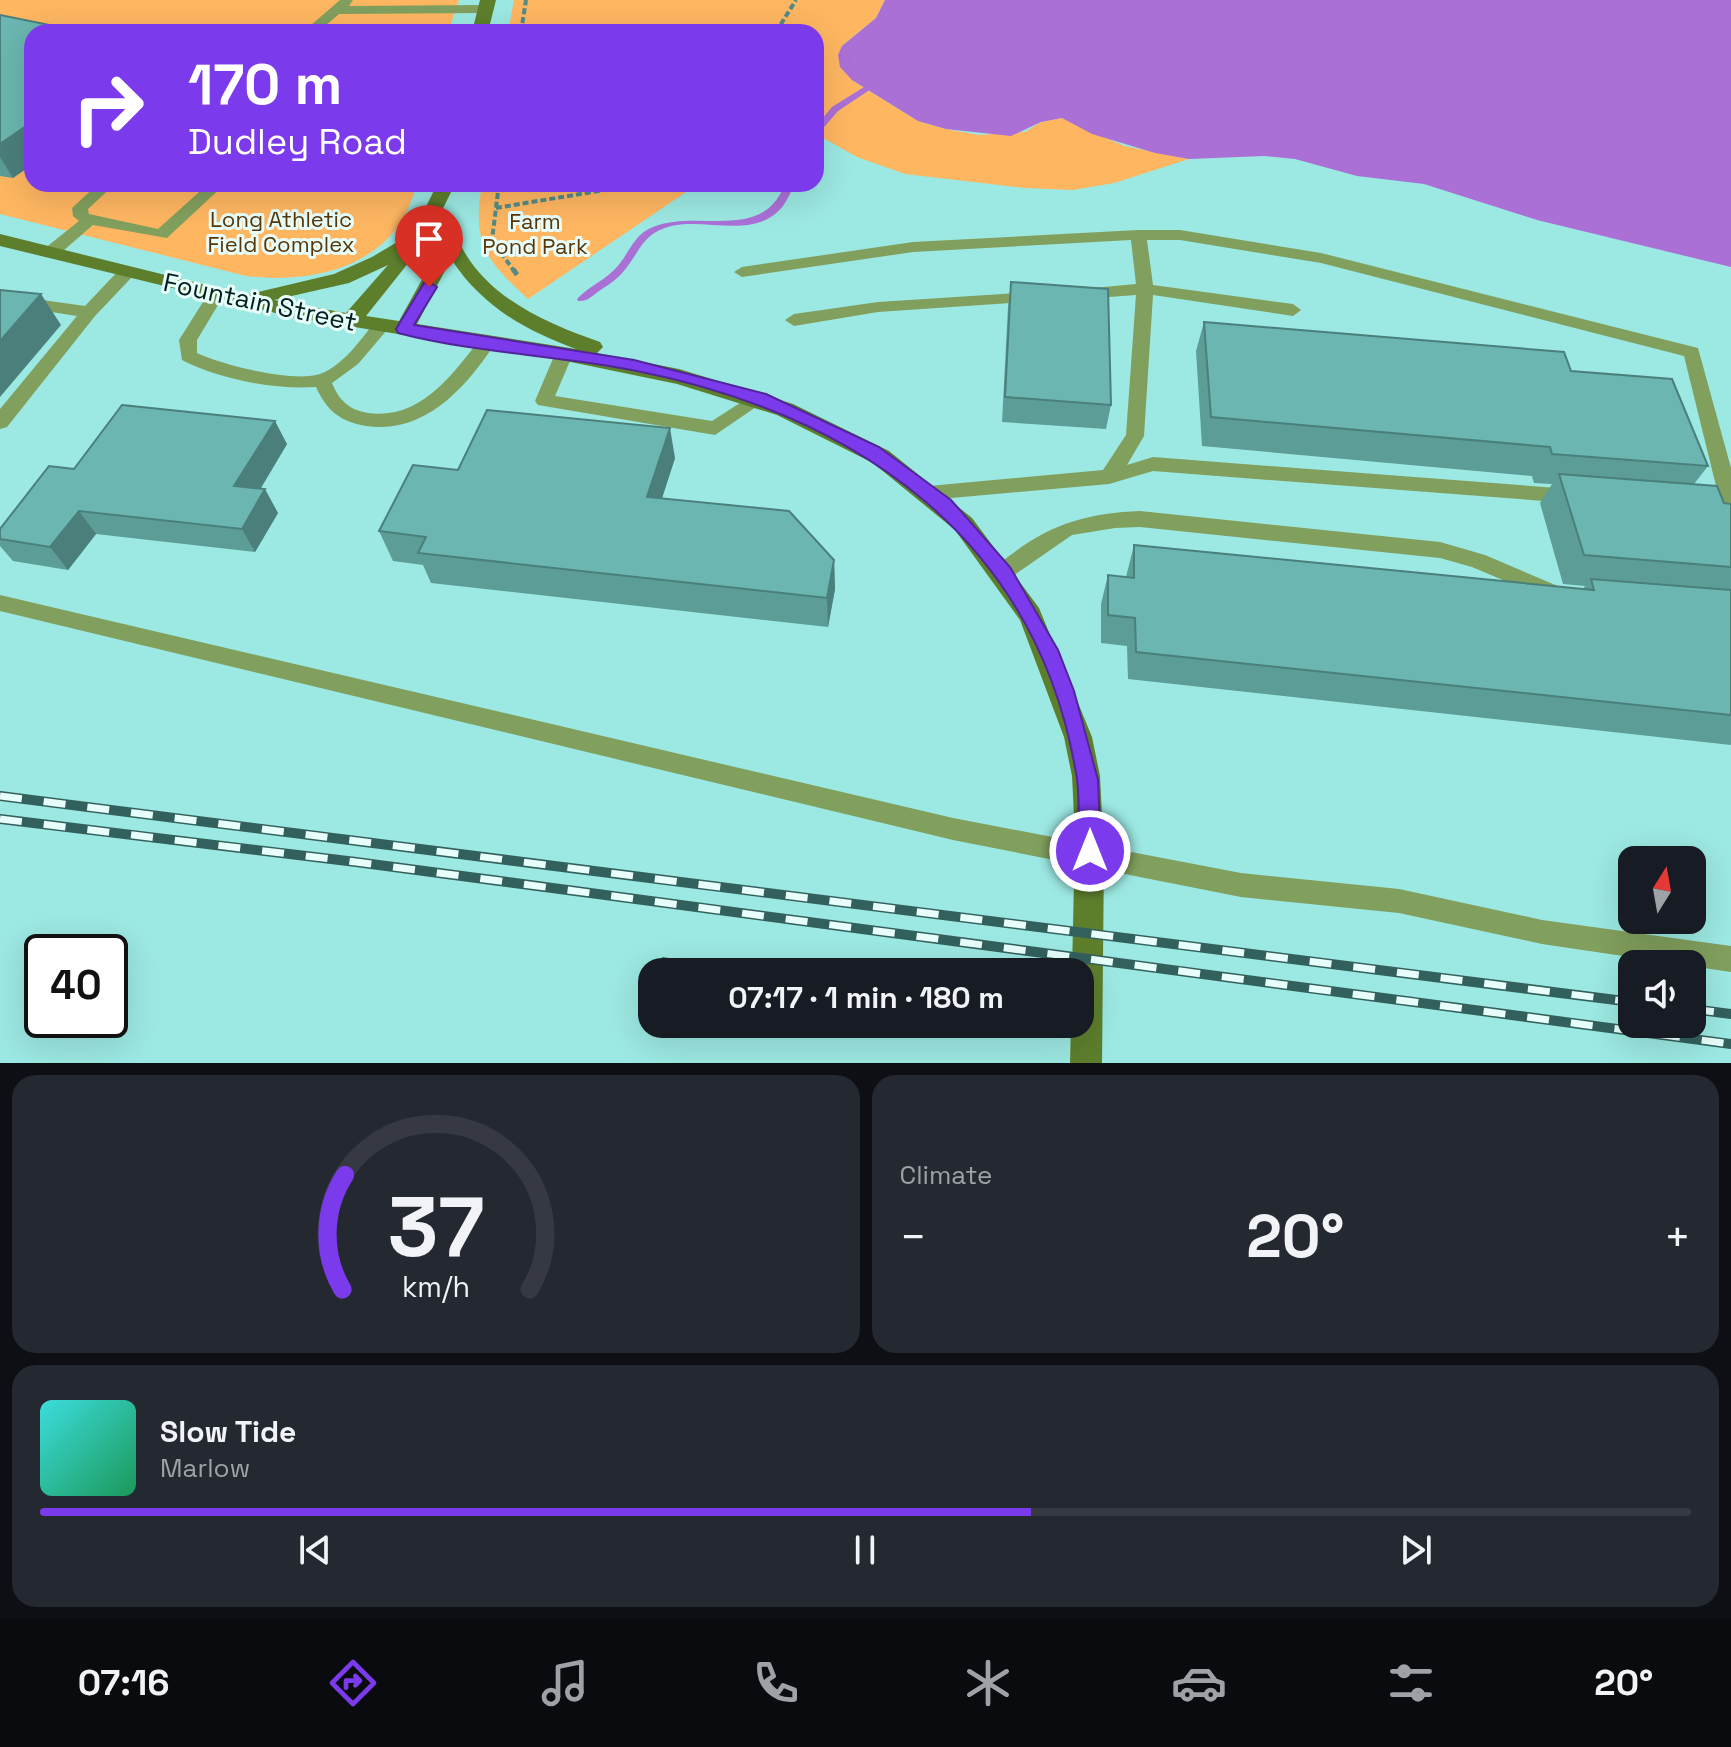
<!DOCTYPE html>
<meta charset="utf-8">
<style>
:root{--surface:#171b24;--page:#242831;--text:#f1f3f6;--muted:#9ea1a6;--line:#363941;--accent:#7c3aed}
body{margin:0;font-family:"Space Grotesk",sans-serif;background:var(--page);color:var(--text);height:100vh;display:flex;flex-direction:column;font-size:30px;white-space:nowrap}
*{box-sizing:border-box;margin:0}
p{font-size:26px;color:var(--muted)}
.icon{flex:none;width:44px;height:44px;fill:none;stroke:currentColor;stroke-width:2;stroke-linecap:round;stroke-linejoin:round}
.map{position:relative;height:1063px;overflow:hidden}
.sheet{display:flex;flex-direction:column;gap:12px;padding:12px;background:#0d0f14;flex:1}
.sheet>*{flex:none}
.guide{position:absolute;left:24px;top:24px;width:800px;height:168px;border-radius:24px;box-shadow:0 8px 32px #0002;background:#7c3aed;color:#fff;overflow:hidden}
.needle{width:52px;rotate:11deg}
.buttons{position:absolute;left:1618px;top:846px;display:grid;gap:16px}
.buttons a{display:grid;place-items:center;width:88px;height:88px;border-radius:16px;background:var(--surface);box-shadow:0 8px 32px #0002;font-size:40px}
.speed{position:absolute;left:24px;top:934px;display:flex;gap:16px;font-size:40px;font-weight:700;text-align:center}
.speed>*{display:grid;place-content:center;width:104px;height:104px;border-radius:50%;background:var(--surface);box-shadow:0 8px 32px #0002;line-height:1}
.speed .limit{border:4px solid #111;border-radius:12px;background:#fff;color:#111}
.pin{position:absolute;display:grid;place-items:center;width:68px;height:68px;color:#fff;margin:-82px -34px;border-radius:50% 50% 50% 0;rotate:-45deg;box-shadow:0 0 8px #0007}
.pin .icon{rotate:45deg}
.me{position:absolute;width:88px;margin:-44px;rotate:0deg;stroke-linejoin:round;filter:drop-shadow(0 0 6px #0008)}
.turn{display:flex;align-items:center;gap:28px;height:168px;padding:0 32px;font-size:36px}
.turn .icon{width:104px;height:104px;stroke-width:2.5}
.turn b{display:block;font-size:56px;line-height:68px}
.big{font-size:60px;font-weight:600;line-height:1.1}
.sheet .widget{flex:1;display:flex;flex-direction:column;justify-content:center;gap:12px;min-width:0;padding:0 28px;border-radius:24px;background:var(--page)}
.sheet .dial{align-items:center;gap:0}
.dial svg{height:208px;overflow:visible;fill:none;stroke:var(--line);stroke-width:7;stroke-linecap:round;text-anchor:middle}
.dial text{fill:var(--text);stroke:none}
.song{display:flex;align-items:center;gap:24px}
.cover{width:96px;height:96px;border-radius:12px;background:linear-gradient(135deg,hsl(180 70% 55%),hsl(150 70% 35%))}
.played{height:8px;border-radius:4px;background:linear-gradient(90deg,var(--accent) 60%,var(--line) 60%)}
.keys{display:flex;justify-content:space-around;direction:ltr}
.heat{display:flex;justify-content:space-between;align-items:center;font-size:44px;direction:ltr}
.sheet .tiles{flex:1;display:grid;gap:12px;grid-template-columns:1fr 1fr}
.widget:last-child{grid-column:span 2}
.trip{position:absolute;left:638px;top:958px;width:456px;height:80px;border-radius:24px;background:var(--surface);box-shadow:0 8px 32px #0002;font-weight:600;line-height:80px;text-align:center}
.menu{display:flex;height:128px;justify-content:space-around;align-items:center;background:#090b0e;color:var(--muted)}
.menu .icon{width:56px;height:56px}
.menu .current{color:var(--accent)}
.menu b{font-size:36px;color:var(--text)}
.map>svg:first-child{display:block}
.green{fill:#feb661}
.water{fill:#aa70d6}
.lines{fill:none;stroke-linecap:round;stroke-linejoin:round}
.stream{fill:#aa70d6;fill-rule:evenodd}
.path-far1{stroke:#538a86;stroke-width:4;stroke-dasharray:6 3;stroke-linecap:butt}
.path{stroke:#538a86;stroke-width:5;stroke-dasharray:7 4;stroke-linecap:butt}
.lane{fill:#819f5d;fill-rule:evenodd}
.secondary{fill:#5d7f2c;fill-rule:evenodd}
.rail-casing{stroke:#32605d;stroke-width:10}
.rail{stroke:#e8fefb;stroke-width:7;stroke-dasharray:22;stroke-linecap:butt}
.wall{fill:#5c9d97}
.shaded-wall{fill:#4b7f7b}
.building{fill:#6bb6b0;stroke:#4b7f7b;stroke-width:2}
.route{fill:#7c3aed;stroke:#51269a;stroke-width:2}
.labels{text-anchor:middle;stroke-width:6;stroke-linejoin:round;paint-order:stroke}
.far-park-label{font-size:22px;fill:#583607;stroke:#e8fefb}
.street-label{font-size:26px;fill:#001f1d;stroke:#e8fefb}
</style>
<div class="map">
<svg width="1731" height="1063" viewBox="0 0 1731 1063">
<rect width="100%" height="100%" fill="#9ce8e2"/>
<!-- green -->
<path class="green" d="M0 0H459L448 32H32V184H416C400 263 318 285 246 276L0 214Z
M514 0H885L876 18 842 46 852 80 918 121 946 129 979 135 1025 132 1041 122 1062 118 1124 146 1189 159 1114 183 1073 190 1025 188 905 174 857 157 816 134V32H508Z
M482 184H698L528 299C485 259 472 244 482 184Z"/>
<!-- water -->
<path class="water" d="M885 0H1731V267L1537 220 1424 184 1357 176 1295 159 1264 156 1189 159 1155 153 1092 134 1062 118 1041 122 1011 136 946 129 918 121 852 80 840 67 838 55 842 46 876 18Z"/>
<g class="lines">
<!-- stream -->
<path class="stream" d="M864 87 871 89 838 111 819 133 816 134V126L832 107Z
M785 184H795C791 191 788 199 783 206 749 248 687 205 649 237 640 245 635 257 627 267 620 277 610 284 599 291 592 296 587 302 578 301L577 299C588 287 605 280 616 268 629 254 634 234 653 227 691 211 744 234 772 205 778 199 782 191 785 184Z"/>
<!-- path-far1 -->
<path class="path-far1" d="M521 32 526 0
M776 32 796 0
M499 184 492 240 514 271
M496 208 640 184"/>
<!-- path -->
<path class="path" d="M513 269 518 276"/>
<!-- lane -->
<path class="lane" d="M340 0H353L349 6 485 5 491 9 485 13 339 14 318 32H303Z
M98 184H115L88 209 89 214 158 229 208 184H225L167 238 93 225 56 257H44V249L79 221 73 216 72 208Z
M1138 230H1180L1321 253 1698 348 1731 468V513L1721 506 1684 356 1321 263 1180 240H1147L1153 285 1293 304 1301 310 1293 316 1153 295 1144 436 1127 465 1153 457 1570 489 1580 496 1577 501 1570 503 1153 471 1109 484 929 500 919 493 929 486 1103 470 1126 435 1136 295 1082 299 1074 294 1082 289 1136 284 1131 240 913 252 742 277 734 272 742 267 913 242Z
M126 268 134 273 132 277 95 316 7 427 0 429V409L77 316 0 304V294L85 306 120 269Z
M216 290 224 295 197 340V353C222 365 294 383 320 374 344 365 360 340 375 322H387L390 326 387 330 358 364 332 383C339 400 349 410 368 413 421 420 452 375 481 338H493L496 342C466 388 422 438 361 425 338 420 326 409 316 387 274 390 219 379 182 360L179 340 210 291Z
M1034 292 1042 297 1040 301 878 312 794 326 785 320 794 314 878 302Z
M564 348 573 354 555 396 712 421 754 394H766L769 398 715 435 538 405 535 401 555 354Z
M1140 511 1440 542 1485 555 1560 587 1563 593 1560 599 1553 601 1472 567 1440 558 1140 527 1115 528 1072 535 1010 578H996L993 572C998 563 1008 557 1016 551 1055 522 1092 513 1140 511Z
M0 595 953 818 1241 873 1399 889 1542 920 1731 946V972L1542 944 1399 913 1241 897 953 840 0 611Z"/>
<!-- secondary -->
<path class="secondary" d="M480 0H496L488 32H472Z
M437 184H455L429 237 366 316 399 321 429 267 438 226 448 220 455 222C458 228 456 233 458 239 482 296 546 323 600 342L603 347 597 353 679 369 793 404 889 451 972 518 1039 608 1092 737 1100 776 1104 855 1102 1063H1070L1071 1024H1080V972H1072L1075 835 1072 776 1064 737 1020 620 955 530 873 463 777 415 677 384 566 361 292 317 0 246V234L246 295 334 274 372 257 414 232ZM451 259C482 306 524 330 576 349L417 324ZM388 265 346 313 274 300 349 283Z"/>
<!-- rail casing -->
<g class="rail-casing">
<path id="rail" d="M0 796 1632 1002
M0 819 356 862 1731 1044
M1692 1009 1731 1014"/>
</g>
<!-- rail -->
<use href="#rail" class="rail"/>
</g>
<!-- wall -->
<path class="wall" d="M0 15 13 178 0 176Z
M1011 282 1111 405 1106 429 1002 422 1008 307Z
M1204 322 1571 371 1708 466 1694 484 1724 503 1731 504V745L1128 679 1127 646 1101 643V604L1108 575 1126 577 1134 545 1583 589 1585 586 1563 584 1540 503 1552 484 1534 483 1532 476 1202 446 1196 351Z
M287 444 260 489 278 513 255 552 96 534 68 570 13 561 0 546V529L74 469Z
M675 458 662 498 834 560 835 589 828 627 431 583 423 565 393 561 379 531 458 470Z"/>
<!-- shaded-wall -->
<path class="shaded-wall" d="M32 122V165L13 178 0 157V144Z
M41 294 61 325 0 397V341Z
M275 421 287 444 248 510 234 486Z
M670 428 675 458 653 526 647 497Z
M265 489 278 513 255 552 242 529Z
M79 511 96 534 68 570 50 547Z
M834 560 835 589 828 627 827 598Z"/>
<!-- building -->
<path class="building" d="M0 15 84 32H32V122L0 144Z
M1011 282 1108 289 1111 405 1005 397Z
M0 290 41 294 0 341Z
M1204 322 1564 352 1571 371 1672 379 1708 466 1552 454 1550 447 1211 417Z
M122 405 275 421 234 486 265 489 242 529 79 511 50 547 0 539V529L49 466 74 469Z
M487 410 670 428 647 497 789 511 834 560 827 598 418 553 426 537 379 531 413 465 458 470Z
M1559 474 1717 486 1724 503 1731 504V567L1584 555Z
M1134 545 1594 590 1591 579 1731 590V715L1136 652 1135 618 1108 615V575L1134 578Z
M663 958 712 966 710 972H659Z"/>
<!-- route -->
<path class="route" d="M429 282 437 287 414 325 634 360 766 394 879 447 951 500 1010 567 1058 650 1074 691 1098 780 1101 851 1097 859 1090 862 1082 859 1079 851C1078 828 1080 802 1077 779 1039 539 857 414 632 370 555 355 474 353 398 333L396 329 424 283Z"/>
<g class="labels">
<!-- far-park labels -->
<g class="far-park-label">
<text x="281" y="227">Long Athletic<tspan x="281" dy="25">Field Complex</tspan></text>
<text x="535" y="229">Farm<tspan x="535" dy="25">Pond Park</tspan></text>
</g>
<!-- street labels -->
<g class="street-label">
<text transform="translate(260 302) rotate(12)" y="9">Fountain Street</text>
</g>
</g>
</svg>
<div class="buttons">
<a><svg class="needle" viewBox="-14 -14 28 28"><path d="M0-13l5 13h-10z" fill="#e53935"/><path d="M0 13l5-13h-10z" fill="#9ea1a6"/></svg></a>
<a><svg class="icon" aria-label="sound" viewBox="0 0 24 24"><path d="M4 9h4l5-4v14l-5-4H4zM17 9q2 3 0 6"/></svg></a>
</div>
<div class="speed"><div class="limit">40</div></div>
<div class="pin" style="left:429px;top:287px;background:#d93025"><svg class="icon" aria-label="arrive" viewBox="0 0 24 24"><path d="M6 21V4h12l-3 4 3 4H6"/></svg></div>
<svg class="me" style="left:1090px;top:851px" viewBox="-20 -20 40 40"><circle r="17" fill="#7c3aed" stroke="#fff" stroke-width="3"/><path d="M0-11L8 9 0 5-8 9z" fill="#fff"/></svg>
<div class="trip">07:17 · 1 min · 180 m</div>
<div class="guide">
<div class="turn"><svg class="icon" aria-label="right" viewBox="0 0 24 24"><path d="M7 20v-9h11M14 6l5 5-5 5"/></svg><div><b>170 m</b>Dudley Road</div></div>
</div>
</div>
<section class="sheet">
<div class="tiles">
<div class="widget dial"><svg viewBox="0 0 100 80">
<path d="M14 69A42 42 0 1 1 86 69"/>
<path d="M14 69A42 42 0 0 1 15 25" stroke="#7c3aed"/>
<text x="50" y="56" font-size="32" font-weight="700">37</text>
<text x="50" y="72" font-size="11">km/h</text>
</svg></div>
<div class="widget"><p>Climate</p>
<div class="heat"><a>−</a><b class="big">20°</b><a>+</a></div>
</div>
<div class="widget">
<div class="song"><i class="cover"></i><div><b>Slow Tide</b><p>Marlow</p></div></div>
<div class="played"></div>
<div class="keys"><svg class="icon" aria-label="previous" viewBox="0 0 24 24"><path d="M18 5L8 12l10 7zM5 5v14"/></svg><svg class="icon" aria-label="pause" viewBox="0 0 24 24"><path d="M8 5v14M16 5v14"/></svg><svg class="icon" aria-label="next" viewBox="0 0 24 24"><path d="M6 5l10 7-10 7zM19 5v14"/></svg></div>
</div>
</div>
</section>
<nav class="menu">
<b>07:16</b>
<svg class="icon current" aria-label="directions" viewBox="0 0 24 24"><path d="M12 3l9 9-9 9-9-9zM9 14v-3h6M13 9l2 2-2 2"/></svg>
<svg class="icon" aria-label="music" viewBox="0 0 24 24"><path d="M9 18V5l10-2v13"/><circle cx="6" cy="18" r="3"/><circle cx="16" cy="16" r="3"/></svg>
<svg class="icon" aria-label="phone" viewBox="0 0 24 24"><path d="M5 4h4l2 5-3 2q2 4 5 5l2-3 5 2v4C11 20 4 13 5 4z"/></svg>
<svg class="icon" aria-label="climate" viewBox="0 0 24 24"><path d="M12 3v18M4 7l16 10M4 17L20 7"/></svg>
<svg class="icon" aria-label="car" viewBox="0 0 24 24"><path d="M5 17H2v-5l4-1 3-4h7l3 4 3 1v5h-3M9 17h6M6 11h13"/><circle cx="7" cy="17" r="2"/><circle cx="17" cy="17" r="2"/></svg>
<svg class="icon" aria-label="filters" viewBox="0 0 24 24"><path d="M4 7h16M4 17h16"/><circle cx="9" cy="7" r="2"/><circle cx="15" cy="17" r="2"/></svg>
<b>20°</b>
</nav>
